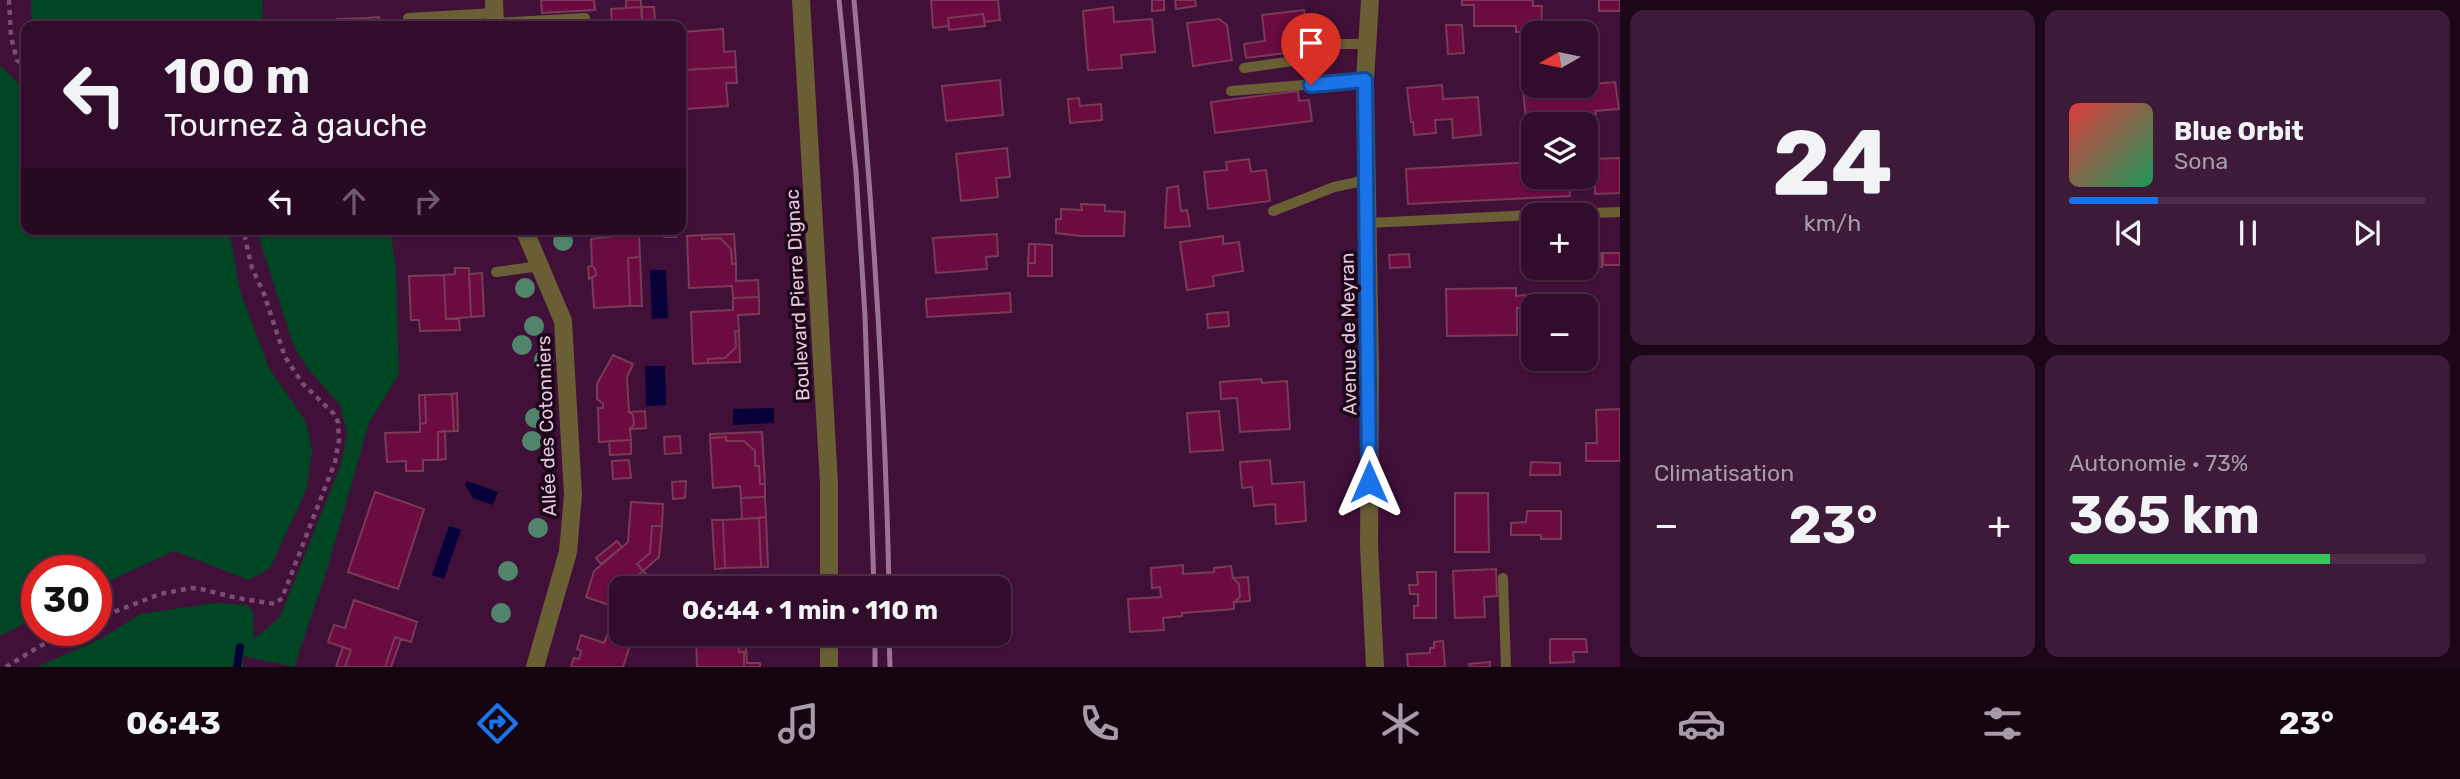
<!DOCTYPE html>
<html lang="fr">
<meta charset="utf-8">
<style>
:root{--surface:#310c2b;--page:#3d1a37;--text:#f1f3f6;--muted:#a89ba9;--line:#4c2c47;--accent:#1a73e8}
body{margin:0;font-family:Rubik,sans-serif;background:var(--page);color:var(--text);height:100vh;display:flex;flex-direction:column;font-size:26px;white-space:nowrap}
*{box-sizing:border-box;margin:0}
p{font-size:23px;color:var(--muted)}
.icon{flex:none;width:38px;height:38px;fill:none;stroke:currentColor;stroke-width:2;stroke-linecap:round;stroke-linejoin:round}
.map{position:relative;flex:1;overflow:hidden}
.drawer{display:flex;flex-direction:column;gap:10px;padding:10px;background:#1b0718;width:840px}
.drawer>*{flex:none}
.banner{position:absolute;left:21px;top:21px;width:665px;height:214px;border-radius:14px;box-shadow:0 2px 5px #0004,0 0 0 2px var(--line);background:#310c2b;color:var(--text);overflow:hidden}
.needle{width:46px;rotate:261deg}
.buttons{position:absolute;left:1521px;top:21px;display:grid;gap:14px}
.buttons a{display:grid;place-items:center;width:77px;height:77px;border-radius:14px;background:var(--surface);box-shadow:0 2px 5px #0004,0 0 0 2px var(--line);font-size:35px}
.speed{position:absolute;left:21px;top:555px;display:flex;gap:14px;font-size:35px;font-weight:700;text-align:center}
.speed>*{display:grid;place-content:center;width:91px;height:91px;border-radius:50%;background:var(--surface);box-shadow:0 2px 5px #0004,0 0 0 2px var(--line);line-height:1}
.speed .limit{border:10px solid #d22;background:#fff;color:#111}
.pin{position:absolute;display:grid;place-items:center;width:60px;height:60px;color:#fff;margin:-72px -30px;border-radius:50% 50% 50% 0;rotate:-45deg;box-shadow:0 0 7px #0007}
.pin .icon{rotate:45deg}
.me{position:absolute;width:77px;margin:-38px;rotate:0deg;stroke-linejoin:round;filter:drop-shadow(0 0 5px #0008)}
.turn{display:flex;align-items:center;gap:24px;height:147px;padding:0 28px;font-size:32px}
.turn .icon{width:91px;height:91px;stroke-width:2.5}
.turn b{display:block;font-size:49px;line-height:60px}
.lanes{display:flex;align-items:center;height:66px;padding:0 28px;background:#0003;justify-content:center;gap:35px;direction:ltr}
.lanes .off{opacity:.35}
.big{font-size:52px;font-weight:700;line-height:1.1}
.drawer .card{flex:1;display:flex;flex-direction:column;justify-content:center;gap:10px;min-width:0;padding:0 24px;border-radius:14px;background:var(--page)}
.drawer .dial{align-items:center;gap:0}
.dial b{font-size:91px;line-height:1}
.song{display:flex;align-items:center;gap:21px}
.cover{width:84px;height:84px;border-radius:10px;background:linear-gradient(135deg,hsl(0 70% 55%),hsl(150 70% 35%))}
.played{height:7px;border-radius:4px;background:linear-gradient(90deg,var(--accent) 25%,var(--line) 25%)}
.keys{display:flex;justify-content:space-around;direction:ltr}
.heat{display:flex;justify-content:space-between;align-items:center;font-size:38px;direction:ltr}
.charge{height:10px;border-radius:5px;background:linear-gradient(90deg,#34c759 73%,var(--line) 0)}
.drawer .tiles{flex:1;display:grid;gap:10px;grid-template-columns:repeat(2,1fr)}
.trip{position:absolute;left:609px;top:576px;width:402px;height:70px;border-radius:14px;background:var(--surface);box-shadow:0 2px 5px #0004,0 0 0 2px var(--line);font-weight:700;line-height:70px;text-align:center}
.menu{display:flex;height:112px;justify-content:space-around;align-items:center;background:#140511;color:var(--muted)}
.menu .icon{width:49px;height:49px}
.menu .active{color:var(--accent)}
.menu b{font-size:32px;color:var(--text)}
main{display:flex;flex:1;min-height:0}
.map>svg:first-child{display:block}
.green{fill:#014624}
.water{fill:#070039}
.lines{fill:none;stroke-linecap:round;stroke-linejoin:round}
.stream{stroke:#070039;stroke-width:8}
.building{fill:#6b0b3f;stroke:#793a55;stroke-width:2}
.path{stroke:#794e71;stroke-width:4.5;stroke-dasharray:5 5;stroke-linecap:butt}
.service{stroke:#6a5e35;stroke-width:10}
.minor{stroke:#6a5e35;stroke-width:18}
.rail{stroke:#9a7292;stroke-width:5}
.tree{fill:#50856c}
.route-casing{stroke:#114b97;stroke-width:18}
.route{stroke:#1a73e8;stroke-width:12}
.labels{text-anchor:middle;stroke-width:7;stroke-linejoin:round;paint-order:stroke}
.street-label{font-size:19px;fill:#e7c8df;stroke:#1c0718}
</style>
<main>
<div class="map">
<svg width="1620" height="667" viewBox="0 0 1620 667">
<rect width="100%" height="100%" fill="#411039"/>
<!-- green -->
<path class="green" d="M31 0H262L263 26H32Z
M0 65 18 83H26V229H229L240 291 269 368 306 422 312 450 307 488 270 568 249 580 174 551 96 587V570H37V617L0 636Z
M256 229H390L396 268 399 374 369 423 325 576 294 667 243 656V667H37L102 638 140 614 215 603 248 605 253 613 254 639 280 617 341 464 347 432 340 405 308 369 294 347Z"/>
<!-- water -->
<path class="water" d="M650 270H666L668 318 652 319Z
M645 366H665L666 405 646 406Z
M774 408V423L733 425V409Z
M467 481 498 492 493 505 473 498 465 485Z
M449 526 461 530 444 579 432 575Z"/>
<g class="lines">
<!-- stream -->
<path class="stream" d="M237 667 240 647"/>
</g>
<!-- building -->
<path class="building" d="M541 0H594L595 10 542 13Z
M626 0H641V7L626 8Z
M931 0H998L1000 20 985 22 983 14 948 18 949 26 933 28Z
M1152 0H1164V10L1152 11Z
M1175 0H1195L1196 6 1176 9Z
M1462 0H1533V6H1542L1541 32H1516V26H1474V5H1462Z
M1599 0H1620V11H1599Z
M641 7 642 22 612 24 611 9Z
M642 7H654L655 21 642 22Z
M1113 7 1114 22 1152 19 1155 52 1121 55 1122 68 1088 70 1083 11Z
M1304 10 1308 41 1291 43 1293 52 1246 58 1244 44 1265 41 1262 15Z
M983 14 985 26 949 30 948 18Z
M379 17 380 26H368L367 18Z
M367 18 368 26H338L337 19Z
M1219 19 1227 25 1232 60 1193 66 1187 23Z
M642 22V26H611L612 24Z
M1446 25H1462L1464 53 1448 54Z
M723 29 724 52 735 51 736 67 684 70 682 32Z
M1533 65V86H1586V80L1591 79 1592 84 1615 82 1619 109 1595 111 1596 114 1526 121 1521 67Z
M736 67 737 83H726L728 106 686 109 684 70Z
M1000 80 1003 115 946 121 942 86Z
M1442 85 1443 99 1478 97 1481 135 1453 138 1452 119 1435 120 1436 133 1414 135 1413 122H1411L1407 88Z
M1298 91 1299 101 1309 100 1312 121 1215 133 1211 102Z
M1079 98 1080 106 1101 104 1102 120 1070 123 1068 99Z
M1586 128H1592L1593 159 1620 158V193L1595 194 1594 168H1586Z
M1007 148 1010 177 996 178 998 197 961 201 956 154Z
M1249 159 1251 172 1266 170 1270 201 1208 209 1204 172 1227 170 1226 162Z
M1533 162V177H1569L1570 196 1408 204 1406 169Z
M1178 186 1181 211 1187 210 1190 226 1165 228 1167 188Z
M1081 204 1105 205V211L1125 212 1124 236H1081L1056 233V219H1061V209L1082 210Z
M664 229H675L676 237H664Z
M734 234 736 264H732L731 249 720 238 702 239V235Z
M997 234 998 256 986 257 987 269 936 273 933 238Z
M623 235 639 236 640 257 628 258 630 306 594 308 592 278 596 275 595 269 592 266 591 239Z
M702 235V239L720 238 731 249 732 264H736V281L758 280 759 297 733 298 732 286 689 288 687 236Z
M1223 236V244L1239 242 1243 271 1213 276 1214 286 1187 290 1180 242Z
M1029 244H1035V263H1028Z
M1035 244 1052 245V276H1028V263H1035Z
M1601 253 1602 267 1577 269 1586 268V254Z
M1603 253H1620V265H1603Z
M1409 254 1410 267 1390 268 1389 255Z
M640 257 642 306H630L628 258Z
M592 266 595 269 596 275 589 279 588 267Z
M455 268H469L471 317 446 319 444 275 455 274Z
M482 273 484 316 471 317 469 274Z
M444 275 446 319 459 318 460 330 420 331 419 320H411L409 276Z
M1516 288V296L1527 295V308H1517V335L1447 336 1446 289Z
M1010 293 1011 312 927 317 926 299Z
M759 297V314L738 315 739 332 735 331 736 347 725 358 708 359V363L693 364 691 312 733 310V298Z
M1228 312 1229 326 1208 328 1207 314Z
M735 331 739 332 740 362 708 363V359L725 358 736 347Z
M613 355 633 364 627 377 629 412 633 415 634 425 630 429 631 440 599 442 598 408H603V404L597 399V384Z
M1261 379 1262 383 1287 381 1290 429 1240 432 1237 398 1221 399 1220 382Z
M457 393 458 431H454L452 394Z
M452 394 454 431 438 432V460H423V471H406V461L387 462 385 433 420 432V424L426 423 425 395Z
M419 395H425L426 423 420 424Z
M1620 409V461H1586V443H1597L1596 410Z
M645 411 646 428 630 429 634 425 633 415 629 412Z
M1219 411 1223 450 1190 452 1187 413Z
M445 431 446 459 438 460V432Z
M762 432 765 484H760L759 466H755V451L744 441H726V437L710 438V434Z
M680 436 681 453 665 454 664 437Z
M726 437V441H744L755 451V466H759L760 484H765V497L741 498 740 486 713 488 710 438Z
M631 440V454L610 455 609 441Z
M629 460 631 478 613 479 612 461Z
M1270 460 1272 484 1304 482 1306 521 1276 524 1275 504 1254 506 1252 487 1242 488 1240 462Z
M1531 462 1560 463V475H1530Z
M686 481 685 498 673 499 672 482Z
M375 492 424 509 398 589 348 572Z
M1455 493H1488L1489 552H1455Z
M762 497H765L766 517 742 519 741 498Z
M631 502 663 504 662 526H652L650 553 637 564 643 571 623 588 619 583 616 585 609 605 586 597 594 571 628 542Z
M1527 511H1561V539H1541V535H1511V523L1526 522Z
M766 517 768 567H761L759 518Z
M759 518 761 567 725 568 723 520Z
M712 520H723L725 568 715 569Z
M652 526H662L659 557 643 571 637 564 650 553Z
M617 541 622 547 601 564 596 558Z
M1183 565V574L1214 572V568L1231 566 1233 578 1239 584 1240 597 1234 602V609L1182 613V616L1163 618 1164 630 1130 632 1128 599 1161 597 1160 587 1152 588 1151 568Z
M1496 569 1497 596 1484 597 1485 617 1455 618 1453 571Z
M643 571 646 574 631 588H623Z
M1417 572H1436V618H1414V606H1418V594H1410L1409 585H1418Z
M1248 577 1250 601 1234 602 1240 597 1239 584 1233 578Z
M354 600 417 622 411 642 395 637 385 667H345L351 650 328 642 334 625 345 628Z
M609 631 632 639 623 667H571L574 658 579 659 581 651 577 649 581 635 604 643Z
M696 634H736L738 635 739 652H744V667H697Z
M736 634H745L747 663H760V667H744V652H739L738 635Z
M395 637 401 639 391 667H385Z
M1550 639H1586L1587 652H1573L1574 662 1550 663Z
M1443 641 1445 667H1408L1407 654 1430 653V648H1434V642Z
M343 647 351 650 345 667H336Z
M1490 662V667H1470L1469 664Z"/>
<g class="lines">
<!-- path -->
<path class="path" d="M9 0 11 37 17 60 26 67
M96 619 160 594 191 588 201 589 237 598 275 604 282 598 335 462 339 440 338 422 334 414 303 384 285 357 264 294 252 268 243 229
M6 667 40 646 73 630"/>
<!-- service -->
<path class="service" d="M408 18 495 13
M495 23 585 18
M1244 68 1314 58 1327 44H1367
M1231 91 1365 80
M1273 211 1334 187 1367 180
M1538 215 1620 212
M1368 223 1533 215
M496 272 540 266
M1503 578 1506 667"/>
<!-- minor -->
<path class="minor" d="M494 0 495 26
M801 0 829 483V588
M1370 0 1365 80 1370 367 1369 546 1375 667
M524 229 563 321 573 495 568 552 535 667
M829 634V667"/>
<!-- rail -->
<path class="rail" d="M839 0 856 172 865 316 874 588
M854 0C872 196 885 391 889 588
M875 634V667
M889 634 890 667"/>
</g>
<!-- trees -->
<g class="tree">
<circle cx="563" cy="241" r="10"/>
<circle cx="525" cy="288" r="10"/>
<circle cx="534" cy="326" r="10"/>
<circle cx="522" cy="345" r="10"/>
<circle cx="544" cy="360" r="10"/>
<circle cx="535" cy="418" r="10"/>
<circle cx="532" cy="441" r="10"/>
<circle cx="538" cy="528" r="10"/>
<circle cx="508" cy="571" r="10"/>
<circle cx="501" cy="613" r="10"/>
</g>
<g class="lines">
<!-- route casing -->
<g class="route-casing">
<path id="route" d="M1311 85 1365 80 1369 482"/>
</g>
<!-- route -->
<use href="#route" class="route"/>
</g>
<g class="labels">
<!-- street labels -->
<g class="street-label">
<text transform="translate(797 295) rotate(-93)" y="7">Boulevard Pierre Dignac</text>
<text transform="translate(1348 334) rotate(-91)" y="7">Avenue de Meyran</text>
<text transform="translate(546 426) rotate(-92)" y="7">Allée des Cotonniers</text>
</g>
</g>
</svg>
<div class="buttons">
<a><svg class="needle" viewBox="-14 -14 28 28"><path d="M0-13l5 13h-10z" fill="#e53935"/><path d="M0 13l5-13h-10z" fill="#a89ba9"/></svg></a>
<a><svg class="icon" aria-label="layers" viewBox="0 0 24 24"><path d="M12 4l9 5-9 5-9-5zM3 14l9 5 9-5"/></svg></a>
<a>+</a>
<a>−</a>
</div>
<div class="speed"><div class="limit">30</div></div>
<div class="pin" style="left:1311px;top:85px;background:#d93025"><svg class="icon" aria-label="arrive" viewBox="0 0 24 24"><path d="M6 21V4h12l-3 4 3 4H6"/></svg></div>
<svg class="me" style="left:1369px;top:482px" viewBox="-20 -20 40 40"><path d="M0-17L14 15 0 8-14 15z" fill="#1a73e8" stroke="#fff" stroke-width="4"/></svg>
<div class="trip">06:44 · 1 min · 110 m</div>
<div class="banner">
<div class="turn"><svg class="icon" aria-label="left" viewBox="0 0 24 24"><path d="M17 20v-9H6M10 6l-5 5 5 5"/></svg><div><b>100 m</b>Tournez à gauche</div></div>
<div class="lanes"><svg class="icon" aria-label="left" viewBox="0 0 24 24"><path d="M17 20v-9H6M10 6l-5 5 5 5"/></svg><svg class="icon off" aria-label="ahead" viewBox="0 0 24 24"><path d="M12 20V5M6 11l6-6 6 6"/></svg><svg class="icon off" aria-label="right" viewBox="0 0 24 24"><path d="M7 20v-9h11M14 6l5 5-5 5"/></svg></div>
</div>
</div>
<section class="drawer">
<div class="tiles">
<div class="card dial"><b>24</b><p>km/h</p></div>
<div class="card">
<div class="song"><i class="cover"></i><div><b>Blue Orbit</b><p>Sona</p></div></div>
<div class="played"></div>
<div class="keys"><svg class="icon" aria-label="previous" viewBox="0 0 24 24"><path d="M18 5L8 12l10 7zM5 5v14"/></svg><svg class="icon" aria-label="pause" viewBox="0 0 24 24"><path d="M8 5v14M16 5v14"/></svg><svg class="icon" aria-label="next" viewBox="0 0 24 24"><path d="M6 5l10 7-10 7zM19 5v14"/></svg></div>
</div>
<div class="card"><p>Climatisation</p>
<div class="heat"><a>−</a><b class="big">23°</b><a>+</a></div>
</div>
<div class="card"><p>Autonomie · 73%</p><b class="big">365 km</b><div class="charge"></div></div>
</div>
</section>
</main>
<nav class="menu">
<b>06:43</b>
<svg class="icon active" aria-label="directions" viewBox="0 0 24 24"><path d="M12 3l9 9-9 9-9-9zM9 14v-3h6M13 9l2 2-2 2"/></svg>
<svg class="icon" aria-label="music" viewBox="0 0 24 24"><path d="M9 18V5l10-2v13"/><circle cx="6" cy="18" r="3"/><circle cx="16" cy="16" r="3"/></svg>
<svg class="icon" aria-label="phone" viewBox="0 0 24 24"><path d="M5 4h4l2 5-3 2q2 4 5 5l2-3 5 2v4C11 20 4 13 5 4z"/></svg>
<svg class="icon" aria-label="climate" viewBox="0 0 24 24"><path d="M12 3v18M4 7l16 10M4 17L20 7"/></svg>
<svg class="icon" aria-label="car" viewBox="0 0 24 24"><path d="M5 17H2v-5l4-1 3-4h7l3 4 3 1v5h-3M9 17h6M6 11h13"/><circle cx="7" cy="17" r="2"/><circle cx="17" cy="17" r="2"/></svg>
<svg class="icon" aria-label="filters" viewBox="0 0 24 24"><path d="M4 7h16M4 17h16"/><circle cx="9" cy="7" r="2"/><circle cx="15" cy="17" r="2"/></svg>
<b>23°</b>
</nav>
